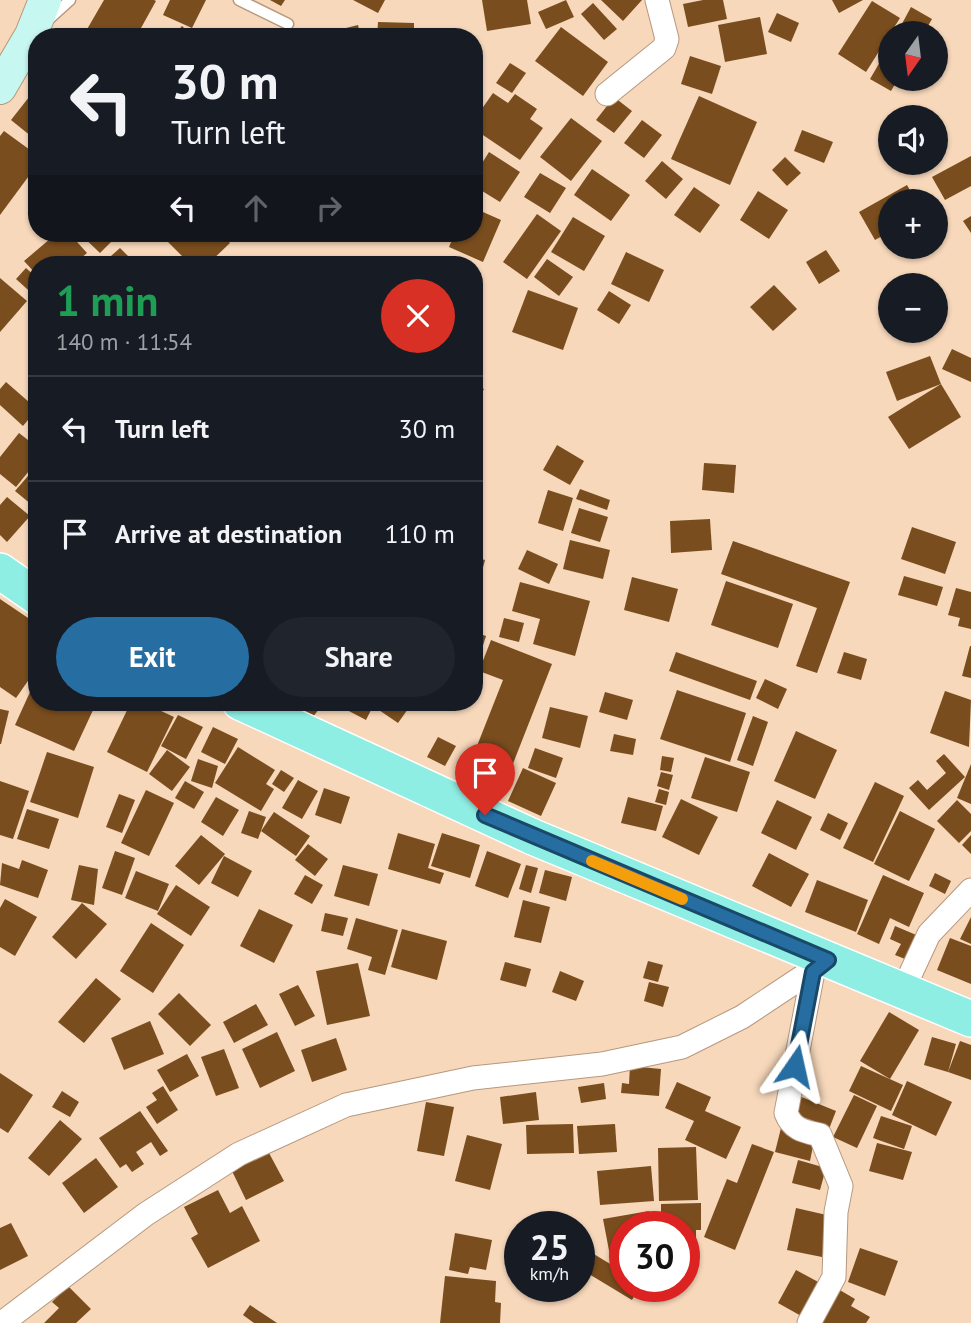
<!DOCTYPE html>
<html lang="en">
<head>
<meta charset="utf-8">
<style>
  body { margin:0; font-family:"PT Sans",sans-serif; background:#20242c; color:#f1f3f6; height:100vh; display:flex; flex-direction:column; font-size:26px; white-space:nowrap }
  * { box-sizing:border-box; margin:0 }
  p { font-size:23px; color:#9ea1a6 }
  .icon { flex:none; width:38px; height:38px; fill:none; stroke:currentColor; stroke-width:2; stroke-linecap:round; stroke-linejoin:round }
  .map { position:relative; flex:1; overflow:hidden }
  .panel { position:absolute; left:28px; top:256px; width:455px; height:455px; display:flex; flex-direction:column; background:#171b24; border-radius:28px; box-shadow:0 2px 5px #0004 }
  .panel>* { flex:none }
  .guide { position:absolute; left:28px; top:28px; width:455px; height:214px; border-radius:28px; box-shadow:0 2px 5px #0004; background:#171b24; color:#f1f3f6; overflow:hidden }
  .needle { width:46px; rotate:194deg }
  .tools { position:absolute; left:878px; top:21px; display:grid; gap:14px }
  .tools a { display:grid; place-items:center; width:70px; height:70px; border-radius:50%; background:#171b24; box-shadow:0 2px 5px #0004; font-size:35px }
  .speed { position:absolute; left:504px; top:1211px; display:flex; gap:14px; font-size:35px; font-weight:700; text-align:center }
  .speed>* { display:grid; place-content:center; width:91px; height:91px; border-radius:50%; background:#171b24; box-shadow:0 2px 5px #0004; line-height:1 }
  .speed small { font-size:18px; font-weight:400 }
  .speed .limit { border:10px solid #d22; background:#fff; color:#111 }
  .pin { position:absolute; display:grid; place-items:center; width:60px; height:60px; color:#fff; margin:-72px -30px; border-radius:50% 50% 50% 0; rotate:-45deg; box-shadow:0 0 7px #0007 }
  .pin .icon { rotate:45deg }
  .me { position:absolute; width:77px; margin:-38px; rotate:11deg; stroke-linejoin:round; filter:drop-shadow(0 0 5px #0008) }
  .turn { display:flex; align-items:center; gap:24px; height:147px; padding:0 28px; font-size:32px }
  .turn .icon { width:91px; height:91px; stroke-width:2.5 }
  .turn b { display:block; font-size:49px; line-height:60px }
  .lanes { display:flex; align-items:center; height:66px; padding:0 28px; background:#0003; justify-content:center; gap:35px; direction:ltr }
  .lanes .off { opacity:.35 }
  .round { display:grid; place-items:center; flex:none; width:74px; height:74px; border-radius:37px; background:#20242c }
  .head { display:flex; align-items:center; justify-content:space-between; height:119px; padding:0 28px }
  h1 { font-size:42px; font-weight:800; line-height:52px; color:#1e9e55 }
  .cta { display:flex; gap:14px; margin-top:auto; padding:14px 28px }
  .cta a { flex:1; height:80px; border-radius:42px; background:#266ea2; color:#fff; font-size:28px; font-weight:800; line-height:80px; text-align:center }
  .cta a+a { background:#20242c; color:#f1f3f6 }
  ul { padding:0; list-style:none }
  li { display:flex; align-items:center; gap:21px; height:105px; padding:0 28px; border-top:2px solid #363941 }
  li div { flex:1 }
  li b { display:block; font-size:26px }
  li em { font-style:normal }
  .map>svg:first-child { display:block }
  .building { fill:#794d1e }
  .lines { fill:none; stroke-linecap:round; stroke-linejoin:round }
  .lane-casing { stroke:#b6987e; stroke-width:13 }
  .street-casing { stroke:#b6987e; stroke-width:25 }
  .secondary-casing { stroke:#b6987e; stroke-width:34 }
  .primary-casing { stroke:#fff; stroke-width:38 }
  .lane { stroke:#fff; stroke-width:10 }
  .street { stroke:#fff; stroke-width:23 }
  .secondary { stroke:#c7f7f1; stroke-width:32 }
  .primary { stroke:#8feee3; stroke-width:35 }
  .route-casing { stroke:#194869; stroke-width:18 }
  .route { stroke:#266ea2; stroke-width:12 }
  .slow { stroke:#f59e0b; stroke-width:12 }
</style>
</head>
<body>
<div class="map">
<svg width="971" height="1323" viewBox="0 0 971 1323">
  <rect width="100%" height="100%" fill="#f7d8bb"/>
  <!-- building -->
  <g class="building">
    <path d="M 104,0 L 154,0 L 156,1 L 136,37 L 96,37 L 86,31 Z"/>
    <path d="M 170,0 L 206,0 L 192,28 L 163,15 Z"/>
    <path d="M 270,0 L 285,0 L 281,6 Z"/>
    <path d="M 353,0 L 385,0 L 378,13 Z"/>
    <path d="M 482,0 L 527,0 L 531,24 L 487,31 Z"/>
    <path d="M 566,0 L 574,17 L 546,29 L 538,12 Z"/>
    <path d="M 601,0 L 642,0 L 623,21 Z"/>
    <path d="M 703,0 L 723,0 L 727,19 L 688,27 L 683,4 Z"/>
    <path d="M 832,0 L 863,0 L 839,13 Z"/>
    <path d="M 872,1 L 900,18 L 866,72 L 838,54 Z"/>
    <path d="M 593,3 L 617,29 L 604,40 L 581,14 Z"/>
    <path d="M 911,7 L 932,19 L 924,33 L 897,33 Z"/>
    <path d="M 777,13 L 799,23 L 791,42 L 768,32 Z"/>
    <path d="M 760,17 L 767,54 L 725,62 L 718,25 Z"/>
    <path d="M 378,22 L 414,23 L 414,37 L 377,37 Z"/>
    <path d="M 358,25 L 361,37 L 314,37 L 314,36 Z"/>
    <path d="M 182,26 L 194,37 L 172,37 Z"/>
    <path d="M 561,27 L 608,62 L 583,96 L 535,61 Z"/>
    <path d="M 891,43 L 891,79 L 898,79 L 891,91 L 870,79 Z"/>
    <path d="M 690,56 L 721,66 L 712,94 L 681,84 Z"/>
    <path d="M 510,63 L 526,73 L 512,93 L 496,83 Z"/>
    <path d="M 33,92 L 37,95 L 37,141 L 11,120 Z"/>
    <path d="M 493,93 L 508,103 L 515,94 L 537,109 L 530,119 L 543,128 L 520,160 L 474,129 L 474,120 Z"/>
    <path d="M 699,96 L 757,122 L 730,185 L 671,159 Z"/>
    <path d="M 614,97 L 632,111 L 614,133 L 596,120 Z"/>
    <path d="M 571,118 L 602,141 L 571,181 L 540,157 Z"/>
    <path d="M 642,120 L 662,135 L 644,158 L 624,143 Z"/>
    <path d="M 802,130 L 833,142 L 824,163 L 794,151 Z"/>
    <path d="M 4,131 L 37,155 L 37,165 L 0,215 L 0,136 Z"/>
    <path d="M 489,152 L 520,172 L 500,202 L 474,186 L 474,176 Z"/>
    <path d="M 971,156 L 971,186 L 945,200 L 932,177 Z"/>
    <path d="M 785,157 L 801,173 L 787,186 L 772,170 Z"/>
    <path d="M 662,161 L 683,179 L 666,199 L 645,181 Z"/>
    <path d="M 592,169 L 630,195 L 611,221 L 574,195 Z"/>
    <path d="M 540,173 L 566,188 L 550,213 L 524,197 Z"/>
    <path d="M 907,185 L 916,201 L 891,201 L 891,231 L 875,240 L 859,212 Z"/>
    <path d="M 694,187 L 720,205 L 700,233 L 674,215 Z"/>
    <path d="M 758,191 L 788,210 L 769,239 L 740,220 Z"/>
    <path d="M 474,208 L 501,220 L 483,262 L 449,247 L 455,233 L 474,233 Z"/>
    <path d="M 537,214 L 561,231 L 527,279 L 503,262 Z"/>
    <path d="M 971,216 L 971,233 L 963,221 Z"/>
    <path d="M 573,217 L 605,236 L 584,271 L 551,252 Z"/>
    <path d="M 57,233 L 69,233 L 87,253 L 74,264 L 37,264 L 37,275 L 24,261 Z"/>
    <path d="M 79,233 L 120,233 L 100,253 Z"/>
    <path d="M 177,233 L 220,233 L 230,243 L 208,264 L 190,264 L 168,242 Z"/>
    <path d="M 418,233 L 435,233 L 434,238 Z"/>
    <path d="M 120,248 L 136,264 L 102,264 Z"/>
    <path d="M 826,250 L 840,271 L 819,284 L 806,262 Z"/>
    <path d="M 626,252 L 664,270 L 649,302 L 611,284 Z"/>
    <path d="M 547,259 L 573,277 L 559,296 L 534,277 Z"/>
    <path d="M 26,268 L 37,278 L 37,298 L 16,279 Z"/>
    <path d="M 0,278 L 27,301 L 0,332 Z"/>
    <path d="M 774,285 L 797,309 L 773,331 L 750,307 Z"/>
    <path d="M 528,290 L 578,308 L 563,350 L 512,332 Z"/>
    <path d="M 609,291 L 631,305 L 619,324 L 597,310 Z"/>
    <path d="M 952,349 L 971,358 L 971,382 L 942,369 Z"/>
    <path d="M 37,350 L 37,368 L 28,361 Z"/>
    <path d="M 930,356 L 941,384 L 897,401 L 886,372 Z"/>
    <path d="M 6,382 L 37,409 L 23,426 L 0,405 L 0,389 Z"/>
    <path d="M 474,384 L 484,389 L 474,407 Z"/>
    <path d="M 941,384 L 961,417 L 909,449 L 888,417 Z"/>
    <path d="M 19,433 L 37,447 L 37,461 L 16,487 L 0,474 L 0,457 Z"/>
    <path d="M 557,445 L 584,461 L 570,485 L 543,470 Z"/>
    <path d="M 704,463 L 736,465 L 734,493 L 702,490 Z"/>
    <path d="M 34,469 L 37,471 L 37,509 L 15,491 Z"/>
    <path d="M 580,489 L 610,500 L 607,510 L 576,499 Z"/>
    <path d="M 548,490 L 573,498 L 563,531 L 538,523 Z"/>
    <path d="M 7,497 L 30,516 L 7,542 L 0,535 L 0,505 Z"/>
    <path d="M 579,508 L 608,517 L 600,542 L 571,533 Z"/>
    <path d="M 710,519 L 712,550 L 671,553 L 670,521 Z"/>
    <path d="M 912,527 L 956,542 L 945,574 L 901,559 Z"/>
    <path d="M 570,540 L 610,550 L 603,579 L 563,569 Z"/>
    <path d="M 733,541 L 850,582 L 817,673 L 796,666 L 817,608 L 721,574 Z"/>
    <path d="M 527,550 L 558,564 L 549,584 L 518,569 Z"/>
    <path d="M 474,557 L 485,560 L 475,597 L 474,597 Z"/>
    <path d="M 904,576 L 943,587 L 937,606 L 898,595 Z"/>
    <path d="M 632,577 L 678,589 L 669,622 L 624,610 Z"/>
    <path d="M 726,581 L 793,604 L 778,648 L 711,625 Z"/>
    <path d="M 520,582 L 590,601 L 575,656 L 533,644 L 540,619 L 512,611 Z"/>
    <path d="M 956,588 L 971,592 L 971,629 L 958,626 L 960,618 L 948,615 Z"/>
    <path d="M 0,599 L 37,624 L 37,668 L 16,698 L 0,687 Z"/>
    <path d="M 504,618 L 524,623 L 519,642 L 499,637 Z"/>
    <path d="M 474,632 L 486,636 L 475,670 L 474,670 Z"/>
    <path d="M 491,640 L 552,664 L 498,802 L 473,793 L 487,756 L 475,751 L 503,680 L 479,671 Z"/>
    <path d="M 970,646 L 971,646 L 971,678 L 962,676 Z"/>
    <path d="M 676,652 L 757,681 L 750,700 L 669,671 Z"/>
    <path d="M 844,652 L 867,659 L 861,680 L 837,673 Z"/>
    <path d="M 474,679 L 479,680 L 475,696 L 474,696 Z"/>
    <path d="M 765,679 L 787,689 L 778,709 L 756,698 Z"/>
    <path d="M 35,681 L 37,702 L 81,702 L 94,708 L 74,751 L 15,725 Z"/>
    <path d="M 677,690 L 746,713 L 730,762 L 660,739 Z"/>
    <path d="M 945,691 L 971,700 L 969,747 L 930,733 Z"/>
    <path d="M 605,692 L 633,700 L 627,720 L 599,712 Z"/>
    <path d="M 131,702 L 142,702 L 174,717 L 147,772 L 107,752 Z"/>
    <path d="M 293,702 L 324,702 L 313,717 Z"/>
    <path d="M 352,702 L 375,702 L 366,720 L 347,710 Z"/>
    <path d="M 380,702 L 413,702 L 398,723 L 376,708 Z"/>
    <path d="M 550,707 L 588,716 L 580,748 L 542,738 Z"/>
    <path d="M 0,709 L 9,711 L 1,744 L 0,744 Z"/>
    <path d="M 178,715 L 203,727 L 186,759 L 161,746 Z"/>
    <path d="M 753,716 L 768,722 L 753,766 L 737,760 Z"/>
    <path d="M 213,727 L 238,739 L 225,764 L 201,752 Z"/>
    <path d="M 796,731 L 837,750 L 815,799 L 774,781 Z"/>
    <path d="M 614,734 L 636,739 L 633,755 L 610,751 Z"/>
    <path d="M 438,737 L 456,746 L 445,766 L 427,757 Z"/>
    <path d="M 238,747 L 275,770 L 266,784 L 274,789 L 261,811 L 215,783 Z"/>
    <path d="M 535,748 L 563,758 L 556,778 L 528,768 Z"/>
    <path d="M 167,750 L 190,767 L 172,791 L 149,774 Z"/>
    <path d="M 47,752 L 94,767 L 78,818 L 30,802 Z"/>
    <path d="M 944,754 L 965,777 L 929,810 L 909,788 L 918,780 L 927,790 L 946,773 L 936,761 Z"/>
    <path d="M 662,756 L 674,758 L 671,772 L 660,770 Z"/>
    <path d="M 705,757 L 750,772 L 737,812 L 691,798 Z"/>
    <path d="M 198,759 L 218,766 L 212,788 L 191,781 Z"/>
    <path d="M 971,764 L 971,804 L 957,798 Z"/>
    <path d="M 523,768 L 556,783 L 541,816 L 508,801 Z"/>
    <path d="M 281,770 L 294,778 L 284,792 L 272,784 Z"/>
    <path d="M 661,772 L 673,775 L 669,790 L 657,786 Z"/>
    <path d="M 298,780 L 318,791 L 302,819 L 282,808 Z"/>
    <path d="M 0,781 L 29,791 L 13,839 L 0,835 Z"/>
    <path d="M 185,781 L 204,792 L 194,809 L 175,798 Z"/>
    <path d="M 875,782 L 904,796 L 873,862 L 843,848 Z"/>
    <path d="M 324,788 L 350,797 L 341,824 L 315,815 Z"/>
    <path d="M 659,789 L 669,792 L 666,805 L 655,802 Z"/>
    <path d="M 146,790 L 174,803 L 149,856 L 121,843 Z"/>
    <path d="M 119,794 L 135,800 L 122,833 L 106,827 Z"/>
    <path d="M 216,797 L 239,810 L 223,836 L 201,822 Z"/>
    <path d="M 628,797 L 663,806 L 656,831 L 621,823 Z"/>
    <path d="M 681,799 L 718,817 L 699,855 L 662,837 Z"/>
    <path d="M 777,800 L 812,817 L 796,850 L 761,833 Z"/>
    <path d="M 957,800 L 971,814 L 971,831 L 959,843 L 937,821 Z"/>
    <path d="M 27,809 L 59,819 L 49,849 L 17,839 Z"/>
    <path d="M 249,811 L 266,817 L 258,839 L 241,833 Z"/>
    <path d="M 900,811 L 935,829 L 909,881 L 874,864 Z"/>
    <path d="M 274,812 L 310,836 L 296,856 L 261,831 Z"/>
    <path d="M 828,813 L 848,823 L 840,840 L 820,830 Z"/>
    <path d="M 398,833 L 435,844 L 428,868 L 444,873 L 440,884 L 388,869 Z"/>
    <path d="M 442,833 L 480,845 L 470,878 L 431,866 Z"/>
    <path d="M 201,835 L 225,854 L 199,885 L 175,866 Z"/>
    <path d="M 971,835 L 971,854 L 962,845 Z"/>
    <path d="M 308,844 L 328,859 L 315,876 L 295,860 Z"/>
    <path d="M 115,851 L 135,858 L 122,895 L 102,888 Z"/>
    <path d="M 487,851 L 521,864 L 508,898 L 475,886 Z"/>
    <path d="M 769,853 L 809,874 L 791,907 L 752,886 Z"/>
    <path d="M 224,856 L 252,871 L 238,897 L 211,883 Z"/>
    <path d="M 22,860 L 48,870 L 38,898 L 0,885 L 2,863 L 19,869 Z"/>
    <path d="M 79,865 L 98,869 L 94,905 L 71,900 Z"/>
    <path d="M 343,865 L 378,874 L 369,906 L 334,896 Z"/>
    <path d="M 526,865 L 538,868 L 531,893 L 519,889 Z"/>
    <path d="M 545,870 L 572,877 L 566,901 L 539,893 Z"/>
    <path d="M 136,871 L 169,884 L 158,911 L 125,898 Z"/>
    <path d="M 935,873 L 951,881 L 945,894 L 929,886 Z"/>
    <path d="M 305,875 L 323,885 L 312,904 L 294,894 Z"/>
    <path d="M 883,875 L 924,893 L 909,927 L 890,918 L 879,944 L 857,934 Z"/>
    <path d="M 817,880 L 868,900 L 856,932 L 805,912 Z"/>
    <path d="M 176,885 L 210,907 L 191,936 L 157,914 Z"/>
    <path d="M 5,899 L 37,917 L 15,956 L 0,947 L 0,908 Z"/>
    <path d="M 523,900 L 550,907 L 541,943 L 514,937 Z"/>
    <path d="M 82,903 L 107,924 L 76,959 L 52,937 Z"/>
    <path d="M 259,909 L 293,925 L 274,963 L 240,946 Z"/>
    <path d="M 325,913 L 348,918 L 343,936 L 321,931 Z"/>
    <path d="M 971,917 L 971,944 L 960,939 Z"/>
    <path d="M 356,918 L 398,930 L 385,975 L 368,970 L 372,957 L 347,949 Z"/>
    <path d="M 151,923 L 184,945 L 153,993 L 120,971 Z"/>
    <path d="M 895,926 L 921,937 L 910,961 L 895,955 L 901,944 L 890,939 Z"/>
    <path d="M 402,929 L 447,941 L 437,980 L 391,967 Z"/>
    <path d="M 950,938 L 971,946 L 971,984 L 937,970 Z"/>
    <path d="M 648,961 L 663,965 L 658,982 L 643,978 Z"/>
    <path d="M 505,962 L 531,969 L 526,987 L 500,980 Z"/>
    <path d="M 358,963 L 370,1016 L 327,1025 L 316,971 Z"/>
    <path d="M 560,971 L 584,981 L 576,1001 L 552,992 Z"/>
    <path d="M 96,978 L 121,999 L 84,1043 L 58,1022 Z"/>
    <path d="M 649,982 L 669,987 L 663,1007 L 644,1001 Z"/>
    <path d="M 298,985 L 315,1016 L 295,1026 L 279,994 Z"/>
    <path d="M 179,993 L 211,1025 L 190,1046 L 158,1014 Z"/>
    <path d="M 256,1004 L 268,1025 L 234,1043 L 223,1022 Z"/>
    <path d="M 889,1012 L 919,1030 L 890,1079 L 860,1061 Z"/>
    <path d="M 150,1021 L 164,1054 L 124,1070 L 111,1038 Z"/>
    <path d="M 277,1032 L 295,1071 L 260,1088 L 242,1049 Z"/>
    <path d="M 932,1037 L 956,1044 L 948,1072 L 924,1065 Z"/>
    <path d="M 336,1038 L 347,1070 L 312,1082 L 301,1050 Z"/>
    <path d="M 960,1041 L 971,1045 L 971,1080 L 948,1072 Z"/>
    <path d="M 224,1049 L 239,1088 L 216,1096 L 201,1057 Z"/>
    <path d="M 187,1054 L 199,1076 L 170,1092 L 157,1070 Z"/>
    <path d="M 630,1066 L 661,1069 L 659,1096 L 621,1093 L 622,1083 L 629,1084 Z"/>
    <path d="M 861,1066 L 903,1085 L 891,1111 L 849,1091 Z"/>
    <path d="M 0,1073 L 33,1095 L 8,1133 L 0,1128 Z"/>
    <path d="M 907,1081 L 952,1102 L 936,1136 L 892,1115 Z"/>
    <path d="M 677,1082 L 711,1097 L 705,1111 L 741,1127 L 726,1159 L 685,1140 L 694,1121 L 665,1108 Z"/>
    <path d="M 604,1083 L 606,1099 L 581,1103 L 578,1087 Z"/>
    <path d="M 163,1086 L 178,1110 L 157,1124 L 146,1107 L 157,1100 L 152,1093 Z"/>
    <path d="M 62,1091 L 79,1102 L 70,1117 L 52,1107 Z"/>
    <path d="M 536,1092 L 539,1120 L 503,1124 L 500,1097 Z"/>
    <path d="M 854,1095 L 877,1106 L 857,1148 L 833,1137 Z"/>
    <path d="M 799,1096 L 836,1111 L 827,1134 L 790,1119 Z"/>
    <path d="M 426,1102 L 454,1107 L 444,1156 L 417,1151 Z"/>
    <path d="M 140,1111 L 168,1151 L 160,1156 L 151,1142 L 136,1152 L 144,1164 L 132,1172 L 126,1164 L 120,1168 L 99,1138 Z"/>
    <path d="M 881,1116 L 912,1126 L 904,1149 L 873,1138 Z"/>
    <path d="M 60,1120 L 82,1139 L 49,1176 L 28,1158 Z"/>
    <path d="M 573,1124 L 574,1153 L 527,1154 L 526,1125 Z"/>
    <path d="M 615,1124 L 617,1152 L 579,1154 L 577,1126 Z"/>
    <path d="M 781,1128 L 815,1136 L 810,1161 L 775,1152 Z"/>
    <path d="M 467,1135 L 502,1144 L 490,1190 L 455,1181 Z"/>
    <path d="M 877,1143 L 912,1152 L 903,1180 L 869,1171 Z"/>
    <path d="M 752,1144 L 774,1152 L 735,1250 L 704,1237 L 727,1179 L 737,1183 Z"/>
    <path d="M 696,1147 L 698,1200 L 659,1201 L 658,1148 Z"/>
    <path d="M 269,1153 L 284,1181 L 246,1200 L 232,1171 Z"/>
    <path d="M 96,1158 L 118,1187 L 84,1213 L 62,1183 Z"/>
    <path d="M 798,1160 L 826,1168 L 820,1190 L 792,1183 Z"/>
    <path d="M 651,1166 L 654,1201 L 600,1205 L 597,1171 Z"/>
    <path d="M 218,1190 L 230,1213 L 242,1206 L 260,1241 L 208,1268 L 191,1238 L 198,1234 L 184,1207 Z"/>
    <path d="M 701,1203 L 701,1230 L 696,1230 L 696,1262 L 684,1262 L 684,1227 L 661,1227 L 661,1204 Z"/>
    <path d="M 796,1208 L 831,1216 L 822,1257 L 787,1250 Z"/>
    <path d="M 649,1211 L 652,1227 L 625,1227 L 625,1259 L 611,1261 L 603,1219 Z"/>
    <path d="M 11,1223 L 28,1256 L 0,1270 L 0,1228 Z"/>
    <path d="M 455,1233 L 492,1240 L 486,1270 L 470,1267 L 468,1274 L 449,1270 Z"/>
    <path d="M 579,1245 L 625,1273 L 625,1286 L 640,1286 L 632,1300 L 579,1268 Z"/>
    <path d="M 860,1248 L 898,1261 L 885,1296 L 848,1282 Z"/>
    <path d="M 796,1270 L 822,1284 L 803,1317 L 778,1303 Z"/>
    <path d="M 445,1276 L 496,1281 L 495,1302 L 501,1303 L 500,1323 L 440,1323 Z"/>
    <path d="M 68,1286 L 91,1309 L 76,1323 L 44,1323 L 59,1308 L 52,1302 Z"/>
    <path d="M 833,1286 L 855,1299 L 851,1306 L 870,1317 L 866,1323 L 820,1323 Z"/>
    <path d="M 250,1305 L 277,1323 L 254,1323 L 243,1315 Z"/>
  </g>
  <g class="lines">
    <!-- lane casing -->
    <g class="lane-casing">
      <g id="lane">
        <path d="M 239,0 L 288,24"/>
        <path d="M 49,19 L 70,0"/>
      </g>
    </g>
    <!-- street casing -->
    <g class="street-casing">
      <g id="street">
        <path d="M 607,94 L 664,48 L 667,39 L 657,0"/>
        <path d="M 903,990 L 929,934 L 971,890"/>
        <path d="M 2,1323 L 146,1214 L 239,1154 L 346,1105 L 473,1078 L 602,1064 L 682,1047 L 742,1017 L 828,960"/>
        <path d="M 809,1323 L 834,1277 L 836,1212 L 841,1186 L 820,1135 C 803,1131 792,1129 786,1113 L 813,972"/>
      </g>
    </g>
    <!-- secondary casing -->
    <g class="secondary-casing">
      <path id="secondary" d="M 0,88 L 31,35 L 45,0"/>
    </g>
    <!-- primary casing -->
    <g class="primary-casing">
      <g id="primary">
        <path d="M 0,571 L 37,597"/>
        <path d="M 240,702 L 533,837 L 971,1019"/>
      </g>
    </g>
    <!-- lane -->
    <use href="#lane" class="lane"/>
    <!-- street -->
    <use href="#street" class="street"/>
    <!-- secondary -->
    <use href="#secondary" class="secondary"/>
    <!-- primary -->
    <use href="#primary" class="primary"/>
  </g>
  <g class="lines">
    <!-- route casing -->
    <g class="route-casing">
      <path id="route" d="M 485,815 L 828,960 L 813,972 L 795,1066"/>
    </g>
    <!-- route -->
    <use href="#route" class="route"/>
    <!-- slow -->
    <path class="slow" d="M 592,861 L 682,899"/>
  </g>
</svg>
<div class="tools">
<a><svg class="needle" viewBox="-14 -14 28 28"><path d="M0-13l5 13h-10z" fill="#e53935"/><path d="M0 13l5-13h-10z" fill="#9ea1a6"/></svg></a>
<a><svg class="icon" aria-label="sound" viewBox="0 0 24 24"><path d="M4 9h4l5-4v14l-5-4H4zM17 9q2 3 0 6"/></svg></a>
<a>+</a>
<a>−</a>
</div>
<div class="speed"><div>25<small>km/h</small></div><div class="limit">30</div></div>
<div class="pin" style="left:485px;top:815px;background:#d93025"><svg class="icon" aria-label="arrive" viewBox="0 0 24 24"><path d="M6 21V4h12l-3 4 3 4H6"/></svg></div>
<svg class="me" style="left:795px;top:1066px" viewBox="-20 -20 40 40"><path d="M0-17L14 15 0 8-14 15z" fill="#266ea2" stroke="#fff" stroke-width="4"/></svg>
<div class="guide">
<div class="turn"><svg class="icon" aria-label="left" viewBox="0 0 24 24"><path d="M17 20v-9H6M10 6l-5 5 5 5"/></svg><div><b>30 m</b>Turn left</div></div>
<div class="lanes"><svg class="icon" aria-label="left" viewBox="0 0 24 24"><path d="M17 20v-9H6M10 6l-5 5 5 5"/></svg><svg class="icon off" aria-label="ahead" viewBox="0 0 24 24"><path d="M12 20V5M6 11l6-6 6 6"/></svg><svg class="icon off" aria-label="right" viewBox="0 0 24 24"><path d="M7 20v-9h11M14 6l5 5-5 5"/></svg></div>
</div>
<section class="panel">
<div class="head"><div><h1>1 min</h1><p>140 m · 11:54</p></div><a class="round" style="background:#d93025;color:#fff"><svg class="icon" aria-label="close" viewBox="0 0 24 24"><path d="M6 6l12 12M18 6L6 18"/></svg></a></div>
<ul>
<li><svg class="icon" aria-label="left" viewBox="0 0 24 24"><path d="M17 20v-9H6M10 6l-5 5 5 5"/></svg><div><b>Turn left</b></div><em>30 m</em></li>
<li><svg class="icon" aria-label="arrive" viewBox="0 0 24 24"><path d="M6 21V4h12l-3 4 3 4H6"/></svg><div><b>Arrive at destination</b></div><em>110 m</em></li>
</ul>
<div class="cta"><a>Exit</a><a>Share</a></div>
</section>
</div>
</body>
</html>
